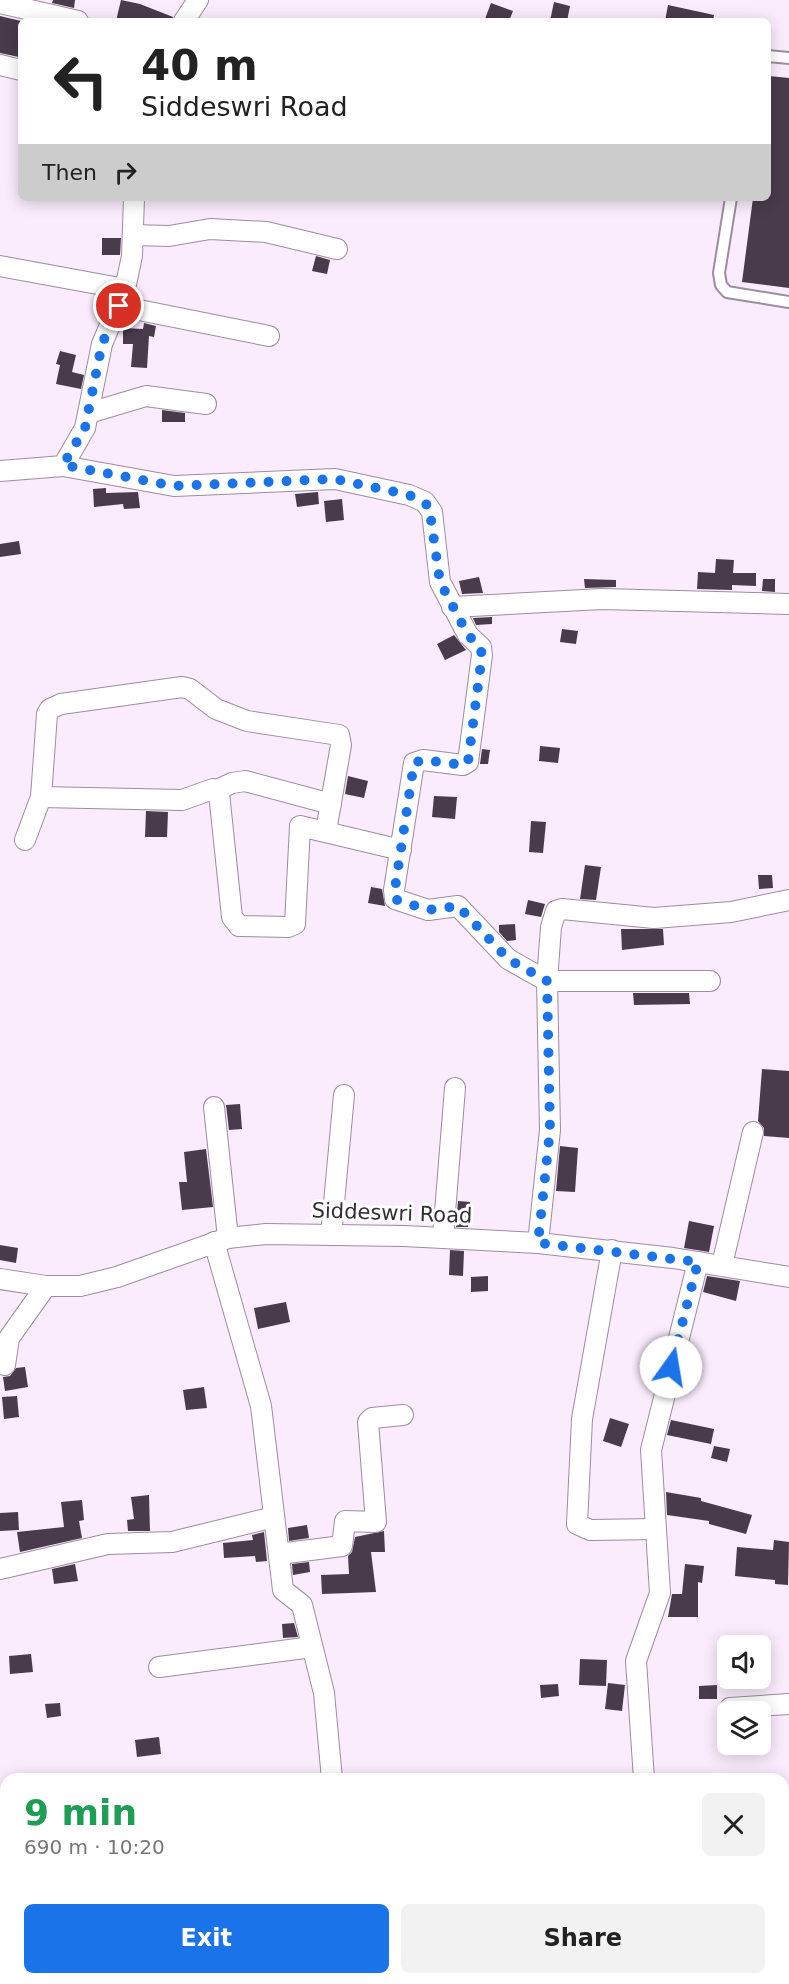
<!DOCTYPE html>
<html lang="en">
<head>
<meta charset="utf-8">
<style>
  body { margin:0; font-family:"DejaVu Sans",sans-serif; background:#f2f2f2; color:#222; height:100vh; display:flex; flex-direction:column; font-size:22px; white-space:nowrap }
  * { box-sizing:border-box; margin:0 }
  p { font-size:20px; color:#767676 }
  .icon { flex:none; width:33px; height:33px; fill:none; stroke:currentColor; stroke-width:2; stroke-linecap:round; stroke-linejoin:round }
  .map { position:relative; flex:1; overflow:hidden }
  .sheet { position:absolute; left:0px; top:1773px; width:789px; height:212px; display:flex; flex-direction:column; background:#fff; border-radius:18px 18px 0 0; box-shadow:0 3px 15px #0003 }
  .sheet>* { flex:none }
  .hud { position:absolute; left:18px; top:18px; width:753px; height:183px; border-radius:9px; box-shadow:0 3px 15px #0003; background:#fff; color:#222; overflow:hidden }
  .fabs { position:absolute; left:717px; top:1635px; display:grid; gap:12px }
  .fabs a { display:grid; place-items:center; width:54px; height:54px; border-radius:9px; background:#fff; box-shadow:0 3px 15px #0003; font-size:30px }
  .pin { position:absolute; display:grid; place-items:center; width:51px; height:51px; color:#fff; margin:-26px; border:3px solid #fff; border-radius:50%; box-shadow:0 2px 6px #0007 }
  .me { position:absolute; width:66px; margin:-33px; rotate:13deg; stroke-linejoin:round; filter:drop-shadow(0 0 4px #0008) }
  .turn { display:flex; align-items:center; gap:21px; height:126px; padding:0 24px; font-size:27px }
  .turn .icon { width:78px; height:78px; stroke-width:2.5 }
  .turn b { display:block; font-size:42px; line-height:51px }
  .then { display:flex; align-items:center; height:57px; padding:0 24px; background:#0003; gap:12px; font-size:22px }
  .round { display:grid; place-items:center; flex:none; width:63px; height:63px; border-radius:9px; background:#f2f2f2 }
  .head { display:flex; align-items:center; justify-content:space-between; height:102px; padding:0 24px }
  h1 { font-size:36px; font-weight:600; line-height:45px; color:#1e9e55 }
  .primary-button { display:flex; gap:12px; margin-top:auto; padding:12px 24px }
  .primary-button a { flex:1; height:69px; border-radius:9px; background:#1a73e8; color:#fff; font-size:24px; font-weight:600; line-height:69px; text-align:center }
  .primary-button a+a { background:#f2f2f2; color:#222 }
  .map>svg:first-child { display:block }
  .building { fill:#493a4c }
  .lines { fill:none; stroke-linecap:round; stroke-linejoin:round }
  .service-casing { stroke:#9d8ca0; stroke-width:14 }
  .minor-casing { stroke:#9d8ca0; stroke-width:22 }
  .service { stroke:#fff; stroke-width:10 }
  .minor { stroke:#fff; stroke-width:20 }
  .route { stroke:#1a73e8; stroke-width:10; stroke-dasharray:0 18 }
  .labels { text-anchor:middle; stroke-width:6; stroke-linejoin:round; paint-order:stroke }
  .street-label { font-size:21px; fill:#342d35; stroke:#fefefe }
</style>
</head>
<body>
<div class="map">
<svg width="789" height="1984" viewBox="0 0 789 1984">
  <rect width="100%" height="100%" fill="#faebfd"/>
  <!-- building -->
  <g class="building">
    <path d="M 53,0 L 75,0 L 74,8 L 52,3 Z"/>
    <path d="M 121,0 L 140,4 L 173,17 L 172,21 L 116,21 Z"/>
    <path d="M 554,2 L 570,6 L 567,21 L 550,21 Z"/>
    <path d="M 491,3 L 513,11 L 509,21 L 485,19 Z"/>
    <path d="M 668,5 L 714,15 L 713,21 L 665,21 Z"/>
    <path d="M 0,16 L 21,21 L 19,57 L 0,53 Z"/>
    <path d="M 769,76 L 789,78 L 789,288 L 742,282 L 753,198 L 768,198 Z"/>
    <path d="M 102,238 L 121,238 L 120,255 L 102,255 Z"/>
    <path d="M 316,256 L 330,260 L 327,274 L 312,271 Z"/>
    <path d="M 144,323 L 156,326 L 154,337 L 149,336 L 147,368 L 131,367 L 133,344 L 123,344 L 123,328 L 143,329 Z"/>
    <path d="M 60,351 L 76,355 L 72,372 L 84,375 L 81,389 L 56,384 L 60,365 L 56,364 Z"/>
    <path d="M 162,410 L 185,413 L 185,422 L 162,422 Z"/>
    <path d="M 106,488 L 106,493 L 138,492 L 140,508 L 124,509 L 123,504 L 94,507 L 93,489 Z"/>
    <path d="M 318,492 L 319,504 L 297,507 L 295,494 Z"/>
    <path d="M 342,499 L 344,520 L 326,522 L 324,501 Z"/>
    <path d="M 19,541 L 21,554 L 0,557 L 0,544 Z"/>
    <path d="M 716,559 L 734,560 L 733,573 L 756,573 L 756,586 L 732,585 L 732,590 L 697,589 L 698,572 L 715,573 Z"/>
    <path d="M 479,577 L 483,593 L 462,594 L 459,581 Z"/>
    <path d="M 584,579 L 616,580 L 616,587 L 585,588 Z"/>
    <path d="M 763,579 L 775,579 L 775,592 L 762,591 Z"/>
    <path d="M 492,617 L 492,624 L 476,625 L 473,618 Z"/>
    <path d="M 562,629 L 578,631 L 576,644 L 560,642 Z"/>
    <path d="M 454,635 L 466,650 L 445,660 L 437,644 Z"/>
    <path d="M 540,746 L 560,748 L 558,763 L 539,761 Z"/>
    <path d="M 482,749 L 490,750 L 488,764 L 480,764 Z"/>
    <path d="M 348,776 L 368,781 L 364,798 L 345,794 Z"/>
    <path d="M 434,796 L 457,797 L 455,819 L 432,817 Z"/>
    <path d="M 146,811 L 168,812 L 167,837 L 145,837 Z"/>
    <path d="M 531,821 L 546,822 L 543,853 L 529,852 Z"/>
    <path d="M 585,865 L 601,867 L 596,900 L 580,899 Z"/>
    <path d="M 758,875 L 772,875 L 773,888 L 759,889 Z"/>
    <path d="M 371,887 L 382,889 L 385,906 L 368,903 Z"/>
    <path d="M 528,900 L 545,904 L 541,917 L 525,914 Z"/>
    <path d="M 515,924 L 516,940 L 507,941 L 499,932 L 499,925 Z"/>
    <path d="M 621,929 L 663,929 L 664,945 L 622,950 Z"/>
    <path d="M 633,993 L 689,993 L 690,1004 L 634,1005 Z"/>
    <path d="M 762,1069 L 789,1071 L 789,1138 L 764,1136 L 764,1128 L 758,1121 Z"/>
    <path d="M 240,1104 L 242,1129 L 229,1130 L 226,1105 Z"/>
    <path d="M 560,1146 L 578,1148 L 575,1192 L 556,1191 Z"/>
    <path d="M 206,1149 L 213,1207 L 182,1210 L 179,1182 L 187,1182 L 184,1152 Z"/>
    <path d="M 458,1201 L 470,1202 L 468,1227 L 456,1227 Z"/>
    <path d="M 689,1221 L 714,1226 L 709,1252 L 684,1248 Z"/>
    <path d="M 0,1245 L 18,1248 L 16,1263 L 0,1260 Z"/>
    <path d="M 450,1250 L 464,1251 L 463,1276 L 449,1275 Z"/>
    <path d="M 488,1276 L 488,1291 L 471,1292 L 471,1277 Z"/>
    <path d="M 707,1276 L 740,1281 L 736,1301 L 703,1292 Z"/>
    <path d="M 286,1302 L 290,1322 L 258,1329 L 254,1308 Z"/>
    <path d="M 25,1367 L 28,1387 L 5,1391 L 3,1377 L 10,1376 L 16,1368 Z"/>
    <path d="M 204,1387 L 207,1408 L 186,1410 L 183,1390 Z"/>
    <path d="M 17,1396 L 19,1417 L 4,1419 L 2,1397 Z"/>
    <path d="M 610,1418 L 629,1424 L 621,1447 L 603,1441 Z"/>
    <path d="M 671,1420 L 714,1429 L 711,1444 L 667,1435 Z"/>
    <path d="M 714,1446 L 730,1449 L 727,1462 L 711,1458 Z"/>
    <path d="M 666,1492 L 701,1498 L 701,1501 L 752,1515 L 746,1534 L 709,1524 L 709,1521 L 667,1515 Z"/>
    <path d="M 149,1495 L 150,1531 L 128,1531 L 127,1520 L 134,1519 L 131,1497 Z"/>
    <path d="M 82,1500 L 84,1520 L 79,1521 L 82,1538 L 20,1552 L 17,1532 L 64,1527 L 61,1502 Z"/>
    <path d="M 18,1512 L 19,1530 L 0,1531 L 0,1513 Z"/>
    <path d="M 307,1525 L 309,1538 L 289,1541 L 288,1528 Z"/>
    <path d="M 384,1531 L 385,1552 L 371,1552 L 376,1592 L 322,1594 L 321,1575 L 349,1574 L 348,1556 L 352,1552 L 355,1537 Z"/>
    <path d="M 264,1532 L 267,1561 L 256,1562 L 255,1556 L 224,1558 L 223,1543 L 253,1540 L 252,1535 Z"/>
    <path d="M 774,1540 L 789,1542 L 788,1585 L 775,1584 L 775,1580 L 735,1576 L 737,1547 L 773,1550 Z"/>
    <path d="M 309,1562 L 310,1572 L 293,1575 L 292,1564 Z"/>
    <path d="M 75,1564 L 78,1581 L 54,1584 L 52,1569 Z"/>
    <path d="M 685,1564 L 704,1566 L 702,1583 L 698,1582 L 698,1617 L 668,1617 L 672,1594 L 682,1594 Z"/>
    <path d="M 294,1623 L 298,1637 L 283,1638 L 282,1624 Z"/>
    <path d="M 31,1654 L 33,1672 L 10,1674 L 9,1656 Z"/>
    <path d="M 580,1659 L 607,1660 L 606,1686 L 579,1685 Z"/>
    <path d="M 608,1683 L 625,1685 L 622,1711 L 605,1709 Z"/>
    <path d="M 558,1684 L 559,1696 L 541,1698 L 540,1685 Z"/>
    <path d="M 717,1685 L 717,1699 L 699,1699 L 699,1686 Z"/>
    <path d="M 60,1703 L 61,1716 L 47,1718 L 45,1704 Z"/>
    <path d="M 159,1737 L 161,1754 L 137,1757 L 135,1740 Z"/>
  </g>
  <g class="lines">
    <!-- service casing -->
    <g class="service-casing">
      <g id="service">
        <path d="M 768,56 L 789,58"/>
        <path d="M 731,198 L 719,273 L 721,285 L 727,292 L 789,302"/>
      </g>
    </g>
    <!-- minor casing -->
    <g class="minor-casing">
      <g id="minor">
        <path d="M 0,3 L 78,21"/>
        <path d="M 184,21 L 198,0"/>
        <path d="M 0,65 L 21,70"/>
        <path d="M 133,235 L 169,236 L 210,229 L 266,232 L 337,249"/>
        <path d="M 0,266 L 125,289"/>
        <path d="M 119,306 L 269,336"/>
        <path d="M 89,413 L 146,396 L 206,404"/>
        <path d="M 63,466 L 174,486 L 335,479 L 409,495 L 425,502 L 432,512 L 440,582 L 468,635 L 481,647 L 482,655 L 468,762 L 463,765 L 423,760 L 414,763 L 394,890 L 395,899 L 428,910 L 458,906 L 508,959 L 547,981 L 710,981"/>
        <path d="M 0,471 L 63,466 L 85,428 L 102,344 L 125,289 L 132,256 L 134,198"/>
        <path d="M 452,607 L 602,599 L 789,604"/>
        <path d="M 217,790 L 232,783 L 245,781 L 331,804"/>
        <path d="M 41,797 L 182,800 L 213,789 L 219,793 L 232,917 L 239,926 L 288,927 L 295,924 L 300,826 L 401,850"/>
        <path d="M 25,840 L 41,797 L 47,714 L 50,709 L 61,704 L 182,687 L 190,689 L 216,709 L 247,721 L 339,735 L 341,745 L 326,831"/>
        <path d="M 214,1107 L 228,1238"/>
        <path d="M 331,1235 L 344,1095"/>
        <path d="M 443,1237 L 455,1088"/>
        <path d="M 214,1242 L 261,1406 L 283,1590 L 302,1605 L 324,1693 L 332,1779"/>
        <path d="M 538,1243 L 550,1130 L 547,981 L 551,927 L 556,911 L 562,909 L 654,918 L 731,912 L 789,900"/>
        <path d="M 612,1250 L 582,1419 L 577,1524 L 590,1530 L 656,1529"/>
        <path d="M 722,1265 L 753,1132"/>
        <path d="M 0,1279 L 46,1286 L 80,1286 L 117,1277 L 228,1238 L 266,1234 L 404,1236 L 538,1243 L 673,1258 L 789,1277"/>
        <path d="M 5,1365 L 9,1338 L 46,1286"/>
        <path d="M 279,1554 L 342,1546 L 345,1521 L 376,1522 L 368,1422 L 372,1418 L 403,1415"/>
        <path d="M 0,1569 L 108,1544 L 172,1542 L 274,1517"/>
        <path d="M 159,1667 L 312,1647"/>
        <path d="M 730,1708 L 789,1704"/>
        <path d="M 644,1779 L 636,1661 L 660,1593 L 651,1450 L 698,1262"/>
        <path d="M 0,1866 L 6,1865"/>
        <path d="M 0,1928 L 6,1927"/>
        <path d="M 386,1979 L 386,1978"/>
        <path d="M 639,1984 L 640,1978"/>
        <path d="M 705,1984 L 705,1978"/>
      </g>
    </g>
    <!-- service -->
    <use href="#service" class="service"/>
    <!-- minor -->
    <use href="#minor" class="minor"/>
  </g>
  <g class="lines">
    <!-- route -->
    <path class="route" d="M 119,306 L 102,344 L 85,428 L 63,465 L 174,486 L 335,479 L 409,495 L 429,506 L 440,582 L 468,635 L 480,647 L 482,655 L 468,762 L 463,765 L 423,760 L 414,763 L 394,895 L 397,900 L 428,910 L 458,906 L 508,959 L 547,981 L 550,1130 L 538,1243 L 698,1262 L 671,1367"/>
  </g>
  <g class="labels">
    <!-- street labels -->
    <g class="street-label">
      <text transform="translate(392 1213) rotate(2)" y="7">Siddeswri Road</text>
    </g>
  </g>
</svg>
<div class="fabs">
<a><svg class="icon" aria-label="sound" viewBox="0 0 24 24"><path d="M4 9h4l5-4v14l-5-4H4zM17 9q2 3 0 6"/></svg></a>
<a><svg class="icon" aria-label="layers" viewBox="0 0 24 24"><path d="M12 4l9 5-9 5-9-5zM3 14l9 5 9-5"/></svg></a>
</div>
<div class="pin" style="left:119px;top:306px;background:#d93025"><svg class="icon" aria-label="arrive" viewBox="0 0 24 24"><path d="M6 21V4h12l-3 4 3 4H6"/></svg></div>
<svg class="me" style="left:671px;top:1367px" viewBox="-20 -20 40 40"><circle r="19" fill="#fff"/><path d="M0-13L10 11 0 6-10 11z" fill="#1a73e8"/></svg>
<div class="hud">
<div class="turn"><svg class="icon" aria-label="left" viewBox="0 0 24 24"><path d="M17 20v-9H6M10 6l-5 5 5 5"/></svg><div><b>40 m</b>Siddeswri Road</div></div>
<div class="then">Then<svg class="icon" aria-label="right" viewBox="0 0 24 24"><path d="M7 20v-9h11M14 6l5 5-5 5"/></svg></div>
</div>
<section class="sheet">
<div class="head"><div><h1>9 min</h1><p>690 m · 10:20</p></div><a class="round"><svg class="icon" aria-label="close" viewBox="0 0 24 24"><path d="M6 6l12 12M18 6L6 18"/></svg></a></div>
<div class="primary-button"><a>Exit</a><a>Share</a></div>
</section>
</div>
</body>
</html>
